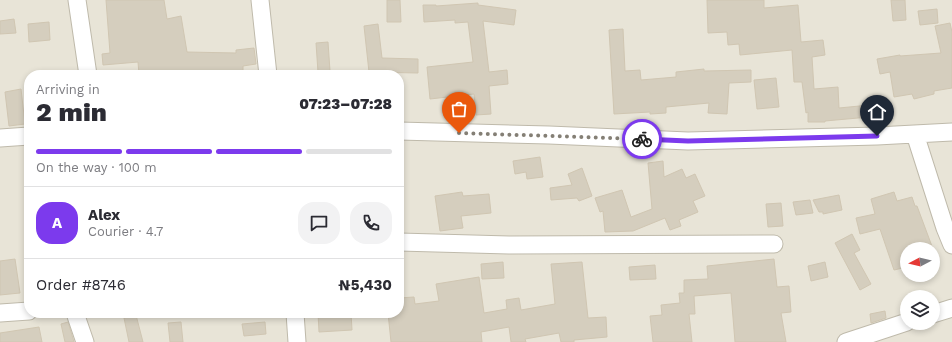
<!DOCTYPE html>
<meta charset="utf-8">
<style>
body{margin:0;font-family:"Work Sans",sans-serif;background:#f2f2f3;color:#2b2b33;height:100vh;display:flex;flex-direction:column;font-size:15px;white-space:nowrap}
*{box-sizing:border-box;margin:0}
p{font-size:13px;color:#7c7c81}
.icon{flex:none;width:22px;height:22px;fill:none;stroke:currentColor;stroke-width:2;stroke-linecap:round;stroke-linejoin:round}
.map{position:relative;flex:1;overflow:hidden}
.side{position:absolute;left:24px;top:70px;width:380px;height:248px;display:flex;flex-direction:column;background:#fff;border-radius:16px;box-shadow:0 2px 6px #0003}
.side>*{flex:none}
.needle{width:26px;rotate:263deg}
.fabs{position:absolute;left:900px;top:242px;display:grid;gap:8px}
.fabs a{display:grid;place-items:center;width:40px;height:40px;border-radius:50%;background:#fff;box-shadow:0 2px 6px #0003;font-size:20px}
.pin{position:absolute;display:grid;place-items:center;width:34px;height:34px;color:#fff;margin:-41px -17px;border-radius:50% 50% 50% 0;rotate:-45deg;box-shadow:0 0 4px #0007}
.pin .icon{rotate:45deg}
.courier{position:absolute;display:grid;place-items:center;width:40px;height:40px;margin:-20px;border:3px solid #7c3aed;border-radius:50%;background:#fff;color:#222;box-shadow:0 1px 5px #0007}
.overview em{font-style:normal;font-weight:800}
.overview div{display:flex;flex-direction:column-reverse}
.overview{display:flex;align-items:center;justify-content:space-between;height:68px;padding:0 12px}
h1{font-size:26px;font-weight:800;line-height:30px}
.bar{display:grid;grid-template-columns:repeat(4,1fr);gap:6px 4px;align-content:center;height:48px;padding:0 12px}
.bar i{height:5px;border-radius:3px;background:#e1e1e2}
.bar .current{background:#7c3aed}
.bar p{grid-column:span 4}
.line{display:flex;align-items:center;gap:10px;padding:0 12px;border-top:1px solid #e1e1e2}
.line div{flex:1}
.round{display:grid;place-items:center;flex:none;width:42px;height:42px;border-radius:16px;background:#f2f2f3}
.map>svg:first-child{display:block}
</style>
<div class="map">
<svg width="952" height="342" viewBox="0 0 952 342">
<rect width="100%" height="100%" fill="#f4f1e9"/>
<path fill="#e8e4d7" fill-rule="evenodd" d="M0,0H952V342H0ZM29,75H399V313H29ZM907,249H933V275H907ZM907,297H933V323H907Z"/>
<path fill="#d5cebe" stroke="#d0c6b2" d="M106,0H164L167,19L181,16L187,52L236,53V50L254,48L256,64L243,66V75H162L161,72L139,74L138,62L103,65L102,54L110,53Z
M387,0H400L401,22H387Z
M707,0H764V8L798,5L801,42L823,40L825,55L812,57L814,89L838,87L839,108L890,103L891,115L825,121V122H808V112L806,113L802,82H794L792,50L740,55L739,44L728,45L727,32L708,33Z
M891,0H905L906,20L893,21Z
M478,3V5L516,10L514,25L483,21L489,72L507,70L508,84L489,86L491,114L476,115L474,94L430,99L427,67L473,62L468,22L455,23V20L424,22L423,5H436V6Z
M937,9L938,23L920,25L918,11Z
M14,19L16,33L0,34V21Z
M49,22L50,40L29,42L28,24Z
M950,23L952,32V88L934,91V94L914,99L912,94L894,97L890,72L880,74L877,59L900,55V56L941,53L935,26Z
M378,24L382,58L418,59V73L369,72L364,26Z
M623,29L625,71L640,70L641,80L676,77V72L704,69V71L751,70V82L729,83L727,114L708,113L709,103L666,107V113L650,114V112L614,114L609,30Z
M328,42L330,71L318,72L316,43Z
M776,78L779,107L757,109L754,80Z
M21,89L25,124L9,126L5,92Z
M540,157L543,177L527,179L526,172L515,174L513,161Z
M663,161L664,177L682,169L686,178L695,174L705,196L693,201L698,212L679,220L681,226L670,230L665,218L633,231L605,232L603,211L600,212L595,198L622,190L631,217L652,209L648,163Z
M582,168L592,196L579,201L577,198L551,200L550,188L572,185L568,174Z
M462,192L463,196L489,194L491,213L461,216L463,228L440,231L435,196Z
M894,192L897,201L912,197L915,206H917L933,249H907V267L894,270L880,229L860,234L856,218L875,214L871,199Z
M839,195L842,210L823,214V212H819L813,200Z
M810,200L813,213L796,215L793,202Z
M781,203L783,226L768,227L766,204Z
M852,234L860,250L854,253L871,284L860,290L835,243Z
M15,259L20,293L0,295V261Z
M774,259L777,287L789,286L791,312L781,313L786,342H735L731,293L694,296L695,314H689L692,342H653L650,316L662,315L661,305L680,303L679,293H684V280L708,279L707,266Z
M503,262L504,278L482,279L481,264Z
M582,262L588,318L606,317L607,337L574,340V342H561L559,333L525,339L526,342H511L509,327L481,332L482,342H391L388,313H399V298L414,297L415,304L439,301L436,284L479,277L484,313L507,309L506,300L519,298L521,310L555,304L551,264Z
M825,262L828,277L811,281L808,266Z
M655,265L656,279L630,280L629,267Z
M885,311L886,318L871,323L870,314Z
M318,313H351L352,330L319,332Z
M136,315L143,342H129L124,318Z
M68,322L74,342H65L61,324Z
M181,322L183,342H170L168,323Z
M265,322L266,334L244,336L242,324Z
M39,327L42,342H0V333Z"/>
<g fill="none" stroke-linecap="round" stroke-linejoin="round">
<defs>
<path id="minor" d="M77,0L88,75
M260,0L268,75
M399,131L549,135L688,141L877,136L952,132
M915,134L945,228L952,245
M0,138L29,136
M399,242L509,245L774,244
M0,313L29,311
M75,313L85,342
M295,313L297,342
M933,314L952,308
M846,342L907,322"/>
</defs>
<use href="#minor" stroke="#bfbaab" stroke-width="19"/>
<use href="#minor" stroke="#fff" stroke-width="17"/>
</g>
<g fill="none" stroke-linecap="round" stroke-linejoin="round">
<path stroke="#847f75" stroke-width="4" stroke-dasharray="0 7.2" d="M459,133L642,139"/>
<path stroke="#7c3aed" stroke-width="5" d="M642,139L688,141L877,136"/>
</g>
</svg>
<div class="fabs">
<a><svg class="needle" viewBox="-14 -14 28 28"><path d="M0-13l5 13h-10z" fill="#e53935"/><path d="M0 13l5-13h-10z" fill="#7c7c81"/></svg></a>
<a><svg class="icon" aria-label="layers" viewBox="0 0 24 24"><path d="M12 4l9 5-9 5-9-5zM3 14l9 5 9-5"/></svg></a>
</div>
<div class="pin" style="left:459px;top:133px;background:#ea580c"><svg class="icon" aria-label="bag" viewBox="0 0 24 24"><path d="M5 8h14l-1 12H6zM9 8a3 3 0 0 1 6 0"/></svg></div>
<div class="pin" style="left:877px;top:136px;background:#1f2937"><svg class="icon" aria-label="home" viewBox="0 0 24 24"><path d="M3 11l9-7 9 7M6 9v11h12V9"/></svg></div>
<div class="courier" style="left:642px;top:139px"><svg class="icon" aria-label="bike" viewBox="0 0 24 24"><circle cx="6" cy="16" r="4"/><circle cx="18" cy="16" r="4"/><path d="M6 16l4-8h5l3 8M10 8l3 8H6M13 5h3"/></svg></div>
<section class="side">
<div class="overview"><div><h1>2 min</h1><p>Arriving in</p></div><em>07:23–07:28</em></div>
<div class="bar"><i class="current"></i><i class="current"></i><i class="current"></i><i></i><p>On the way · 100 m</p></div>
<div class="line" style="height:72px"><b class="round" style="background:#7c3aed;color:#fff">A</b><div><b>Alex</b><p>Courier · 4.7</p></div><a class="round"><svg class="icon" aria-label="chat" viewBox="0 0 24 24"><path d="M4 5h16v11H9l-5 4z"/></svg></a><a class="round"><svg class="icon" aria-label="phone" viewBox="0 0 24 24"><path d="M5 4h4l2 5-3 2q2 4 5 5l2-3 5 2v4C11 20 4 13 5 4z"/></svg></a></div>
<div class="line" style="height:52px"><div>Order #8746</div><b>₦5,430</b></div>
</section>
</div>
